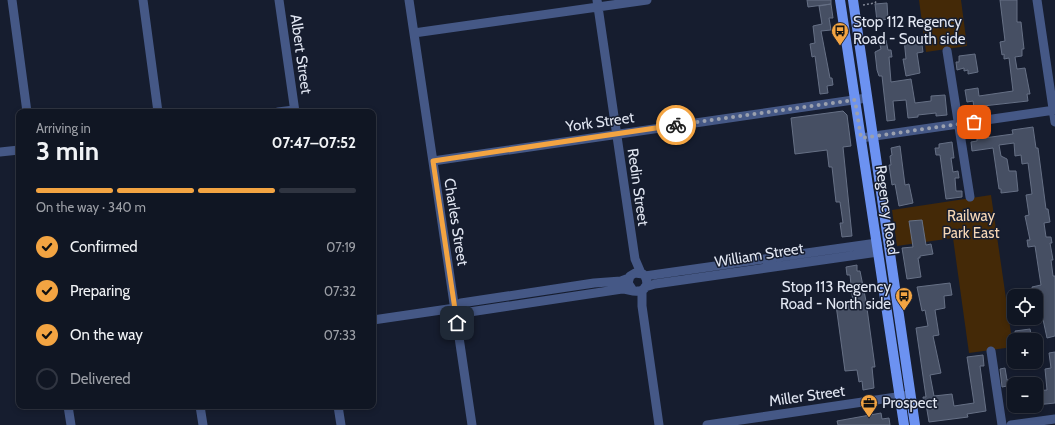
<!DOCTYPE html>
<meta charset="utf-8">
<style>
body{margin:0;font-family:Cabin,sans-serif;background:#191f2b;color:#f1f3f6;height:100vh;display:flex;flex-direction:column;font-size:15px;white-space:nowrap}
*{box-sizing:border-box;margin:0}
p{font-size:13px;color:#9c9fa6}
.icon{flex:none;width:22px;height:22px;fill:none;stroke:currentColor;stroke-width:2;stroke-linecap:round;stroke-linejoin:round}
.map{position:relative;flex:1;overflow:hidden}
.drawer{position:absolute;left:16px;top:109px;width:360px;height:300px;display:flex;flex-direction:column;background:#101623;border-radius:8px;box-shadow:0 2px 6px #0003,0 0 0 1px #303541}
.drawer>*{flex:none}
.fabs{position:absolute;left:1007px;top:289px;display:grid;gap:8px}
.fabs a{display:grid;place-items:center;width:36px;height:36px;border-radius:8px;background:#101623;box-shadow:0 2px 6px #0003,0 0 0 1px #303541;font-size:20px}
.pin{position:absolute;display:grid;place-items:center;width:34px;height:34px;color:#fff;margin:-17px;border-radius:8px;box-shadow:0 2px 6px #0006}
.courier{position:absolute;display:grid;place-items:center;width:40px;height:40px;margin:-20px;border:3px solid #f3a442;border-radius:50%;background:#fff;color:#222;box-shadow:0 1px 5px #0007}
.summary em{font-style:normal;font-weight:800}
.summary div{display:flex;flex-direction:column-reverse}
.summary{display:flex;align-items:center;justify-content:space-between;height:68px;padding:0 20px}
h1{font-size:26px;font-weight:800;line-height:30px}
.bar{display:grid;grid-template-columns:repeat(4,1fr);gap:6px 4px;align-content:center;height:48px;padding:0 20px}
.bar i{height:5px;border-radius:3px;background:#303541}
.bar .current{background:#f3a442}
.bar p{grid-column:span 4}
ol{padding:0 20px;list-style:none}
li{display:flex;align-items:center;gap:12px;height:44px}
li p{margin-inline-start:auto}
li .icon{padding:4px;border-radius:50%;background:#f3a442;color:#111;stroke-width:4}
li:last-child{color:#9c9fa6}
li i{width:22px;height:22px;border:2px solid #303541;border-radius:50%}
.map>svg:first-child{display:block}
</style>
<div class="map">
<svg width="1055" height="425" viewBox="0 0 1055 425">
<rect width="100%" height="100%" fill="#161d2f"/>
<path fill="#442907" d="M919,0H961L967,46L926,52Z
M991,195L1013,347L969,353L953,238L897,246L892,210Z"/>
<path fill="#464f63" stroke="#667085" d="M807,0H831V4L808,7Z
M1000,0H1017V22H1021L1024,49H1022V56L1015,57L1017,69L1025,68L1030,94H1027L1028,101L974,107L973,101L967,102L965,90L978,88L979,96L1013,91L1009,58L1004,59V54L1002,55L1000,42L1005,41Z
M887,3L888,19L877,21L875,4Z
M831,4L833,18H829L831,30L821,31L830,78H832L833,85L827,86L828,93L820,94L815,56L812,57L810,44L815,43L813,26L822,24L819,6Z
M921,37L923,52L917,53L920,73L906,76L903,59H906L904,39Z
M886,40L888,50H891L892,57H889L891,82L911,79L915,103L931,101V96L945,95L947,115L936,116V113L918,115V117L908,118L906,100L893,101L895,120L887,121L882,76H879L877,70L875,52L881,49L879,41Z
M975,54L978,72L968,74V70L964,71V68L957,70L956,62H959V56Z
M843,111L847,115L851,146L843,147L852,236L842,237L840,223H843L840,202H836L832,167H829L827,150L795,154L791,118Z
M1033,127L1036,148H1038L1046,209H1048L1050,222L1044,223L1046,237H1051L1052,243H1050L1053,260H1051L1053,276H1055V336L1047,338L1039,301L1036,302V296H1033L1032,287L1041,285L1035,246L1028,247L1027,240H1030L1025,216L1029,215L1026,195L1032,194L1028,163L1022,164L1021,155L1015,156L1014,143L999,145L1001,156L1007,159L1009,171H1016L1018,191L1001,193V189H999L993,148L972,151L971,142L977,141V139L1013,134L1012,130Z
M952,142L954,158H951L953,172L958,171L959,178H955L956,191H962V197L946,199L940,155H936L935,148H939V144Z
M900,146L905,185L909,184L913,203L899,206L895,184L892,185L889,165H891L890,156L892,155L891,148Z
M922,220L926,245L931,244L933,254L920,256V258H918L921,277L907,279L902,248L913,247L909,221Z
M857,265V271H860L866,301L875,367H872L874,388L863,390L862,381L859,382L857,370L845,371L836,305L853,303L850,275H847L846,267Z
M950,283L952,295L944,296L945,308L935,310L939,335L933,336L941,373L930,375L934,396L952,394L954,406L974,403L967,357L983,355L984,366H980L986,411L967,414L968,417L929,422L926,404H924L923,397H926L916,328L928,326L925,310L922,311L917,287Z
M1030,329L1032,340H1016L1015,331Z
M1055,352V403L1036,405V391L1047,390L1045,369L1051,368L1049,353Z
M1005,368L1007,380L1014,379V409H1010L1007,386L1002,387L1000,369Z
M881,413L882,419L889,418L890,425H838L837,421Z"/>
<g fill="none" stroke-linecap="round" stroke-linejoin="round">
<path stroke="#808695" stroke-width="1.5" stroke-dasharray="2 2" stroke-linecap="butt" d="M863,5L875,3L877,0"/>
<path stroke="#455886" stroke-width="9" d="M12,0L27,112
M143,0L158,112
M279,0L295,112
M409,0L472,425
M597,0L635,259L641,273
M1037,0L1055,122
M414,33L647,0
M947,51L970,197
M278,112L294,110
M861,138L1055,110
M0,152L19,150
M433,161L867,98
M645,276L877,243
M645,287L655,284L878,252
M642,290V306L659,425
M455,308L463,313L622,289C627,289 633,292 638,291C648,291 649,280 643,274L635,273L630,276L628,283L632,289
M373,320L455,308L461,303L594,283L621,281L629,278
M991,351L1002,425
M68,406L71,425
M200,406L203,425
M338,406L341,425
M707,425L910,395
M1011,425L1055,419"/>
<path stroke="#6c92f1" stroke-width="10" d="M840,0L904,425
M853,0L915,425"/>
</g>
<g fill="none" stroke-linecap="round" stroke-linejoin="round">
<path stroke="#9aa0ae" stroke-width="4" stroke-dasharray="0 7.2" d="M676,125L855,100L861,138L974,122"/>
<path stroke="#f3a442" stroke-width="5" d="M457,323L433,161L676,125"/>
</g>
<defs>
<symbol id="bus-pin" viewBox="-11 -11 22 30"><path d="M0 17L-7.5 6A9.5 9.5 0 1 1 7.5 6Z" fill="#f3a442" stroke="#161d2f"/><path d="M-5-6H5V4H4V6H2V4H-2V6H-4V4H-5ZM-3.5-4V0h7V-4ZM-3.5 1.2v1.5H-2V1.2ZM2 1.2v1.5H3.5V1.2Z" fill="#111"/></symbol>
<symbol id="office-pin" viewBox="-11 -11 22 30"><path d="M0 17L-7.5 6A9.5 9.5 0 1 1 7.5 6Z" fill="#f3a442" stroke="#161d2f"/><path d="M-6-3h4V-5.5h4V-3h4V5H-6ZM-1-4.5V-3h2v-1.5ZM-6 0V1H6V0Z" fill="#111"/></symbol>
</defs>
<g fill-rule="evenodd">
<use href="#bus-pin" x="830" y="21" width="20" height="27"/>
<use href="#bus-pin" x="894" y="286" width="20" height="27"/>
<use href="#office-pin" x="859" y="393" width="20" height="27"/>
</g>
<g text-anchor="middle" stroke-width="3" stroke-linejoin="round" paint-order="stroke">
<g font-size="15" fill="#e1e6f2" stroke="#161d2f" text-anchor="start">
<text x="853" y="27">Stop 112 Regency<tspan x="853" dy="17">Road - South side</tspan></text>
<text x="891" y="292" text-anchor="end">Stop 113 Regency<tspan x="891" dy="17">Road - North side</tspan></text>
<text x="882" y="408">Prospect</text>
</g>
<g font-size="15" fill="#e1e6f2" stroke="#161d2f">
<text transform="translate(301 54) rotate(82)" y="5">Albert Street</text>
<text transform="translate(600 122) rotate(-8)" y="5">York Street</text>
<text transform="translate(638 187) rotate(82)" y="5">Redin Street</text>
<text transform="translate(887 210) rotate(82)" y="5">Regency Road</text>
<text transform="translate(456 222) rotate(81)" y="5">Charles Street</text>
<text transform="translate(759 255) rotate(-9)" y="5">William Street</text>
<text transform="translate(807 396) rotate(-8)" y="5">Miller Street</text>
</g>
<g font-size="15" fill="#f6d6b4" stroke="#161d2f">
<text x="971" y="221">Railway<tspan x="971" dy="17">Park East</tspan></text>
</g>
</g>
</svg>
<div class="fabs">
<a><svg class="icon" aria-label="locate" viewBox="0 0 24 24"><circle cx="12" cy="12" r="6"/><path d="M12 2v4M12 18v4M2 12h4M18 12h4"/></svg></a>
<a>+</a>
<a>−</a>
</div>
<div class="pin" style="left:974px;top:122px;background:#ea580c"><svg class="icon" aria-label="bag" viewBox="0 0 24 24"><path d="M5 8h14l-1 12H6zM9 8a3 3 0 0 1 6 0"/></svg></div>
<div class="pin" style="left:457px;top:323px;background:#1f2937"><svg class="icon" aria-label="home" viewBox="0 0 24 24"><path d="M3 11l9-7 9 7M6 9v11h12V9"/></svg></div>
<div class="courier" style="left:676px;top:125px"><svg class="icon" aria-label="bike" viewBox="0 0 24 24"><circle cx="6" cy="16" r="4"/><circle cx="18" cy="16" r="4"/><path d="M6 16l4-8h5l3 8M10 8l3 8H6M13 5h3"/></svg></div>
<section class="drawer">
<div class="summary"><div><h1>3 min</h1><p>Arriving in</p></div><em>07:47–07:52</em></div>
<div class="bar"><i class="current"></i><i class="current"></i><i class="current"></i><i></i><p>On the way · 340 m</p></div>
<ol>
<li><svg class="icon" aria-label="check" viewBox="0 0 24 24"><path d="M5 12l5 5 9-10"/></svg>Confirmed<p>07:19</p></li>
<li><svg class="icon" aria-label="check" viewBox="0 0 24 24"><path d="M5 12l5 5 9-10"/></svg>Preparing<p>07:32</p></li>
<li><svg class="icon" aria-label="check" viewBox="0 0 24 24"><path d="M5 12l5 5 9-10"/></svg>On the way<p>07:33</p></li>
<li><i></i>Delivered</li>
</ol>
</section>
</div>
